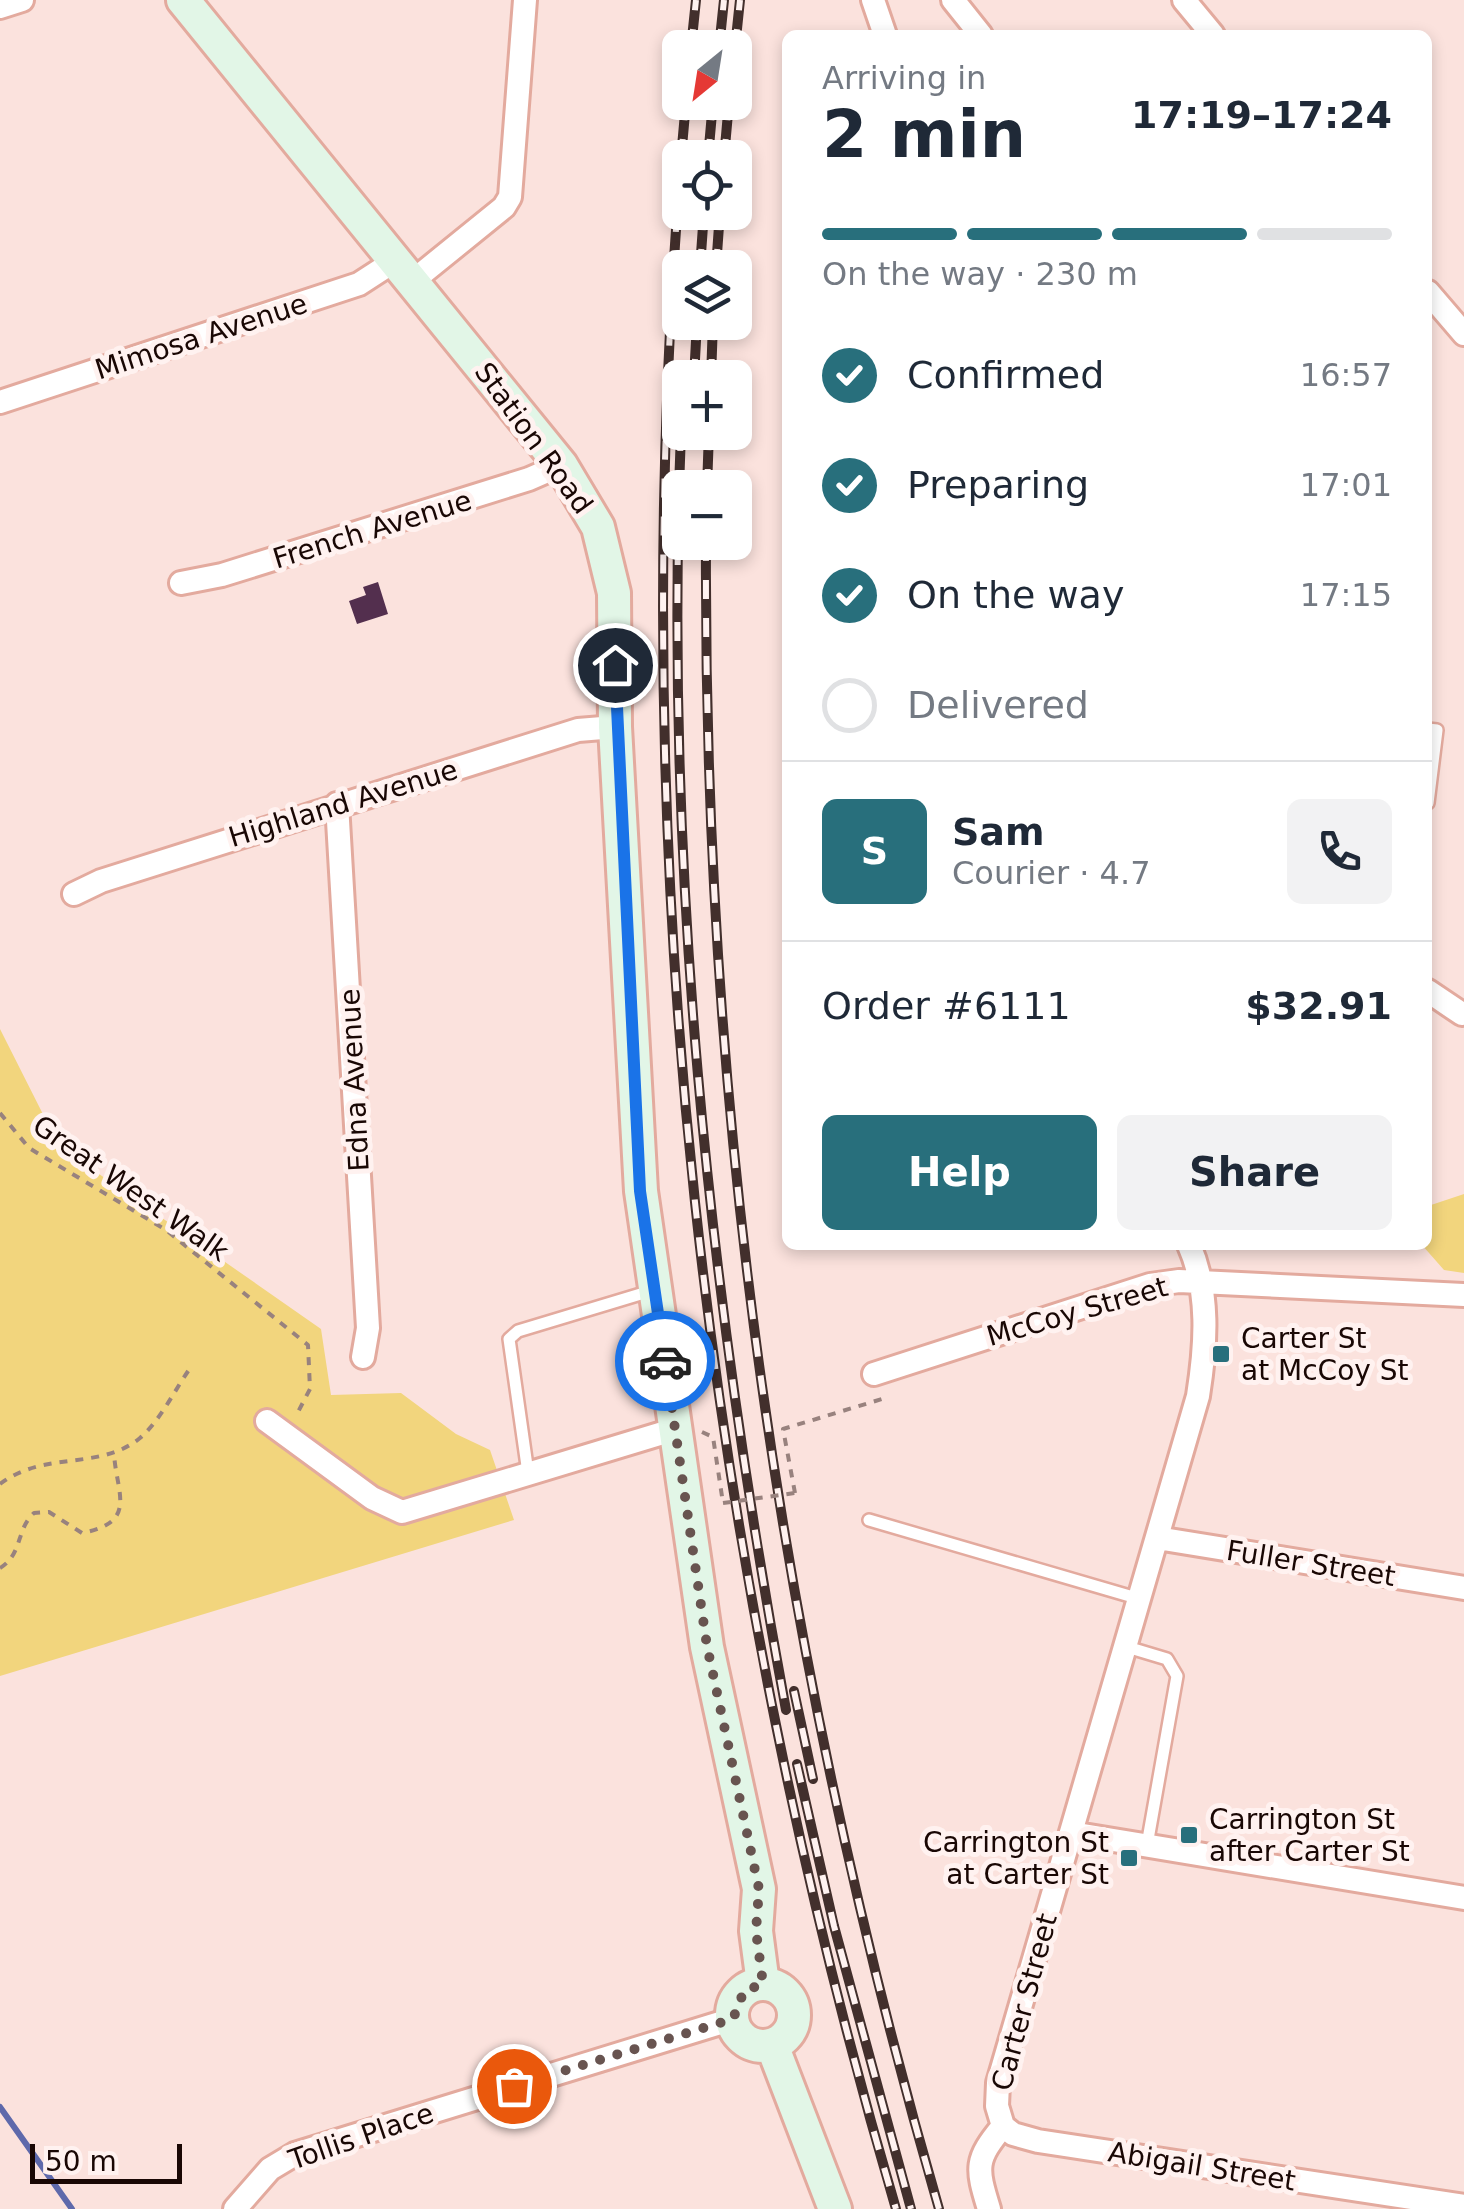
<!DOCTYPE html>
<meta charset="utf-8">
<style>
body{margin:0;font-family:"DejaVu Sans",sans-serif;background:#f2f2f3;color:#1f2937;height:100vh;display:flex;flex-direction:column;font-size:38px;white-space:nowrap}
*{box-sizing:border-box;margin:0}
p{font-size:32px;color:#747a83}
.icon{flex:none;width:55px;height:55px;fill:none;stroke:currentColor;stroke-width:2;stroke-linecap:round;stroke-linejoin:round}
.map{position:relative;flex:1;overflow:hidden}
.details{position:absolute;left:782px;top:30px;width:650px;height:1220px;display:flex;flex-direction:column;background:#fff;border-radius:15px;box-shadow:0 5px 15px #0003}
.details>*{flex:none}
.needle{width:65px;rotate:210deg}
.tools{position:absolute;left:662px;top:30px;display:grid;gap:20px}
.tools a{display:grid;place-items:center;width:90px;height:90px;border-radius:15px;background:#fff;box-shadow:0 5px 15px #0003;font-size:50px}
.scale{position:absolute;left:30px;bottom:25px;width:152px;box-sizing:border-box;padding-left:10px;border:5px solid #190704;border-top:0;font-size:28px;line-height:35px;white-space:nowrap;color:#190704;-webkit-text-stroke:8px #fff2f0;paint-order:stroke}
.pin{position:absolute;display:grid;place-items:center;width:85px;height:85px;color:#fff;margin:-42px;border:5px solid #fff;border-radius:50%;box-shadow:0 2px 10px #0007}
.courier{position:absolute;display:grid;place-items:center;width:100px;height:100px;margin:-50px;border:8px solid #1a73e8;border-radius:50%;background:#fff;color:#222;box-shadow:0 2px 12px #0007}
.headline em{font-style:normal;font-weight:800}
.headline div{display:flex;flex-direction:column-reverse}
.headline{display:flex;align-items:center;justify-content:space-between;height:170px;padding:0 40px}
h1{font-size:65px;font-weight:800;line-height:75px}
.bar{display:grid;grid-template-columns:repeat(4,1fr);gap:15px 10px;align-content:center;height:120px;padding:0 40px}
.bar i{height:12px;border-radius:8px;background:#e0e1e3}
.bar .selected{background:#286f7c}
.bar p{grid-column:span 4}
.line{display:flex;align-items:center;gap:25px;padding:0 40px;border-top:2px solid #e0e1e3}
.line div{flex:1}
.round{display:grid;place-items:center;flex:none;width:105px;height:105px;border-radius:15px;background:#f2f2f3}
ol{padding:0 40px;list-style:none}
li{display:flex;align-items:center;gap:30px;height:110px}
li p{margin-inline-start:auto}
li .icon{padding:10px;border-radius:50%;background:#286f7c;color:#fff;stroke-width:4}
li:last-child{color:#747a83}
li i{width:55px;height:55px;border:5px solid #e0e1e3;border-radius:50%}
.primary-button{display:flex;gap:20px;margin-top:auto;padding:20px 40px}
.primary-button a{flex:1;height:115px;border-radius:15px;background:#286f7c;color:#fff;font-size:40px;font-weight:800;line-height:115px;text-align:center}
.primary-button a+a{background:#f2f2f3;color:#1f2937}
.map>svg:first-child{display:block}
</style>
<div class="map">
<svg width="1464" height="2209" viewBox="0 0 1464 2209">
<rect width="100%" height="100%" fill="#fbe2dd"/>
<path fill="#f2d57d" d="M0,1029L59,1146L321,1329L331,1395L401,1393L456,1434L490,1450L514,1520L0,1676Z
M1464,1194V1273L1444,1270L1422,1245H1428V1206Z"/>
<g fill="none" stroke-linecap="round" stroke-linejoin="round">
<path stroke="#5e69ab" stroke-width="6" d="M0,2107L72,2209"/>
</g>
<path fill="#532f4e" d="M378,582L388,614L357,624L349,601L366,595L363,587Z"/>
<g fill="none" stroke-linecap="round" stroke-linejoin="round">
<defs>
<path id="service" d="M1428,729L1437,730L1428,803
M528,1473L509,1339L518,1331L654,1290
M869,1520L1140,1599
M1127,1647L1167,1659L1177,1676L1147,1845"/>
<path id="minor" d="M873,0L885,35
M953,0L981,35
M1184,0L1213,35
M0,7L22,0
M414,280L504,207L510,197L525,0
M1428,292L1464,334
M0,402L359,284L396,260
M181,583L222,575L529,479L561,465
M337,804L368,1328L363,1357
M74,894L101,881L578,730L615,727
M1428,991L1462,1014
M874,1374L1150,1285L1179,1281L1464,1295
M267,1421L372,1498L402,1512L676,1429
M1157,1538L1464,1588
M1071,1833L1464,1898
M1003,2126L997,2106L998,2083L1198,1396C1206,1345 1210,1293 1189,1245
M1003,2126L1013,2134L1038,2141L1464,2206
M235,2209L270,2169L295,2154L733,2019
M989,2209C976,2167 975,2160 1003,2126"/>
<path id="secondary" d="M183,0L561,465L598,527L614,593L615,727L641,1191L707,1647L759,1889L756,1931L763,1984
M732 2015a31 31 0 1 1 62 0a31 31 0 1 1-62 0Z
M772,2045L835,2209"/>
</defs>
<use href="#service" stroke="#e3aa9e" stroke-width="16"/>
<use href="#minor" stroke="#e3aa9e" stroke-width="28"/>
<use href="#secondary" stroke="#e3aa9e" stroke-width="38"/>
<path stroke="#98827e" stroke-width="4" stroke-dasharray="8 8" stroke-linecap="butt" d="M0,1113L29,1148L166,1230L308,1345L310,1389L297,1414
M702,1432L713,1437L723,1503
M0,1484C45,1450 100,1471 140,1438C161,1420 175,1389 191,1367
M795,1493L783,1429L882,1399L881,1393
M0,1568C23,1554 16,1529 34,1513L49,1512L82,1533C139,1522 116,1493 114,1453"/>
<use href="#service" stroke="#fff" stroke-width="11"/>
<use href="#minor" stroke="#fff" stroke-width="22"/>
<use href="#secondary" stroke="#e2f6e7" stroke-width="32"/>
<defs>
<path id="rail" d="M691,48L696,0
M719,48L724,0
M735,48L740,0
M681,158L686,102
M708,158L713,102
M724,158L729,102
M680,175C626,862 702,1549 896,2209
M700,268L704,212
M716,268L720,212
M694,378L697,322
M711,378L713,322
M681,432C664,861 708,1289 786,1710
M707,488L709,432
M706,542C703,1115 780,1659 939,2209
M794,1691L813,1779
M797,1764L834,1926L911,2209"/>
</defs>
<use href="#rail" stroke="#422f2c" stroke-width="10"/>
<use href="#rail" stroke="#fff2f0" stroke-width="6" stroke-dasharray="19" stroke-linecap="butt"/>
<path stroke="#98827e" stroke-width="4" stroke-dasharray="8 8" stroke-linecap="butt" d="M723,1503L795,1493"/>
</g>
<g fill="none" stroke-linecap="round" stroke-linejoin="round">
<path stroke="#685450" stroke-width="10" stroke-dasharray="0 18" d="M514,2086L733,2019L744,1991L763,1984L756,1931L759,1889L707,1646L665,1361"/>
<path stroke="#1a73e8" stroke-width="12" d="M615,665L640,1191L665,1361"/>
</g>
<g fill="#286f7c" stroke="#fff2f0" stroke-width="4">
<rect x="1211" y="1344" width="20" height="20" rx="5"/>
<rect x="1179" y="1825" width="20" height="20" rx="5"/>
<rect x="1119" y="1848" width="20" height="20" rx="5"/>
</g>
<g text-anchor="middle" stroke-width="10" stroke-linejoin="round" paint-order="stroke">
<g font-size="28" fill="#190704" stroke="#fff2f0">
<text transform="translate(201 336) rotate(-18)" y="10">Mimosa Avenue</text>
<text transform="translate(534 438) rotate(54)" y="10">Station Road</text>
<text transform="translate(372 529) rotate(-17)" y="10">French Avenue</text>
<text transform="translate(343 803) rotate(-17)" y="10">Highland Avenue</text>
<text transform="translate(354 1080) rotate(-93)" y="10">Edna Avenue</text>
<text transform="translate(131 1188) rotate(35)" y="10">Great West Walk</text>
<text transform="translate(1077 1311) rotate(-16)" y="10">McCoy Street</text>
<text transform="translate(1311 1563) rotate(9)" y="10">Fuller Street</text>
<text transform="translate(1024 2002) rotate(-75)" y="10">Carter Street</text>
<text transform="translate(361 2136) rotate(-19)" y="10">Tollis Place</text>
<text transform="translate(1202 2166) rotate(9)" y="10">Abigail Street</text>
</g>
<g font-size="28" fill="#190704" stroke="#fff2f0" text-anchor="start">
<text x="1241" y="1348">Carter St<tspan x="1241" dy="32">at McCoy St</tspan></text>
<text x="1209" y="1829">Carrington St<tspan x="1209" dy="32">after Carter St</tspan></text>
<text x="1109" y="1852" text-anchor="end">Carrington St<tspan x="1109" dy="32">at Carter St</tspan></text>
</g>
</g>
</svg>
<div class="tools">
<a><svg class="needle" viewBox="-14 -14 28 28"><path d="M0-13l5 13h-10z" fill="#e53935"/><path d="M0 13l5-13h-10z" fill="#747a83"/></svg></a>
<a><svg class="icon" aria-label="locate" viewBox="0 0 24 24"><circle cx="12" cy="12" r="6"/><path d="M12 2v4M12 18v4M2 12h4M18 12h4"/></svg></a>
<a><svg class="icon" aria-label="layers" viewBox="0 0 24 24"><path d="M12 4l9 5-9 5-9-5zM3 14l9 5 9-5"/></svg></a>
<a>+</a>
<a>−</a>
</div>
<div class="scale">50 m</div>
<div class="pin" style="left:514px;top:2086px;background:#ea580c"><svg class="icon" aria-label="bag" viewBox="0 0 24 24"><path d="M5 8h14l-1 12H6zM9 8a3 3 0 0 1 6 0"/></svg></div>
<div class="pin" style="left:615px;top:665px;background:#1f2937"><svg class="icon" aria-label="home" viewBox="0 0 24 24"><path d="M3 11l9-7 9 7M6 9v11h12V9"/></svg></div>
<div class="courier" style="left:665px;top:1361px"><svg class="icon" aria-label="car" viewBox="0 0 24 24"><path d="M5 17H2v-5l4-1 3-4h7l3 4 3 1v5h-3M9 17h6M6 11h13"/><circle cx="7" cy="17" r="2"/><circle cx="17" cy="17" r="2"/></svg></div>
<section class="details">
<div class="headline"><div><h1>2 min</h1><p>Arriving in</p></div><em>17:19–17:24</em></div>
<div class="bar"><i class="selected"></i><i class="selected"></i><i class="selected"></i><i></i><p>On the way · 230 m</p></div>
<ol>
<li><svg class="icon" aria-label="check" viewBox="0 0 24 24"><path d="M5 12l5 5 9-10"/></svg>Confirmed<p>16:57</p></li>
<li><svg class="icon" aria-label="check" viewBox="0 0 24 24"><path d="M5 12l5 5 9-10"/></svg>Preparing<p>17:01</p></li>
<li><svg class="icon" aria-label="check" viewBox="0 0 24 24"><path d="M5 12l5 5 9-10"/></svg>On the way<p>17:15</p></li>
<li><i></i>Delivered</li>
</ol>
<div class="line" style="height:180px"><b class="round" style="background:#286f7c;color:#fff">S</b><div><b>Sam</b><p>Courier · 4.7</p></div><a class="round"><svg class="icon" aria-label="phone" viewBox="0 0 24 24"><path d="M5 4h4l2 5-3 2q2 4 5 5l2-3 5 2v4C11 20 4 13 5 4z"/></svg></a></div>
<div class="line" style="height:130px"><div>Order #6111</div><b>$32.91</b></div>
<div class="primary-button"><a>Help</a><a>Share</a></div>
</section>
</div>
